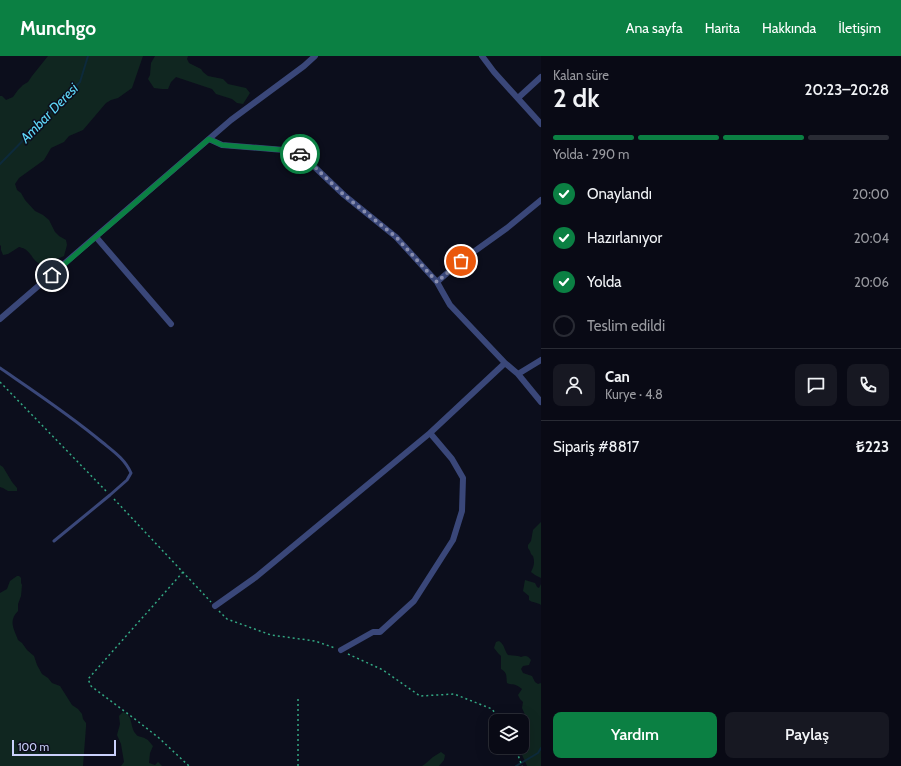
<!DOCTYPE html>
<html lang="tr">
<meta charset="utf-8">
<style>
body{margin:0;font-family:Cabin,sans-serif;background:#171822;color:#f1f3f6;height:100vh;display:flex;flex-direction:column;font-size:15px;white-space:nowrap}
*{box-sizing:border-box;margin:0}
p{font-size:13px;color:#999aa0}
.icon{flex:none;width:22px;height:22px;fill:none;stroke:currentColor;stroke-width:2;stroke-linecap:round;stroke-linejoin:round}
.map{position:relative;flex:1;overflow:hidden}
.details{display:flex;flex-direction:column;background:#090a15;width:360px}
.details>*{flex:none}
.tools{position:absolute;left:489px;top:658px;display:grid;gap:8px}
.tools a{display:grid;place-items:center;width:40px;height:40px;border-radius:8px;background:#090a15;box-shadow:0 4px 16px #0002,0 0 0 1px #292b34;font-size:20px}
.scale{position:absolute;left:12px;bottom:10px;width:104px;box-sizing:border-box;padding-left:4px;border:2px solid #cad1fc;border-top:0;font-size:11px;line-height:14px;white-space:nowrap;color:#cad1fc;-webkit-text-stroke:3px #0c0e1c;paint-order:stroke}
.pin{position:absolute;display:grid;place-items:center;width:34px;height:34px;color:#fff;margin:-17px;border:2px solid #fff;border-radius:50%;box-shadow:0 1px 4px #0007}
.courier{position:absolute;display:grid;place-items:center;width:40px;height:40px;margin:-20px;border:3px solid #0b8043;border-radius:50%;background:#fff;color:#222;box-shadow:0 1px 5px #0007}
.overview em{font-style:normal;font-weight:600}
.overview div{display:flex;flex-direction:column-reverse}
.overview{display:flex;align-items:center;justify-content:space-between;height:68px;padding:0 12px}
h1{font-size:26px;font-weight:600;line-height:30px}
.bar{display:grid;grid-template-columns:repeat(4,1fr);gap:6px 4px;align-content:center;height:48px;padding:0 12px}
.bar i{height:5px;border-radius:3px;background:#292b34}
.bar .on{background:#0b8043}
.bar p{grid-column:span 4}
.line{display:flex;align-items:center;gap:10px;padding:0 12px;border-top:1px solid #292b34}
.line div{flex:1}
.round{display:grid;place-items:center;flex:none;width:42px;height:42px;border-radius:8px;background:#171822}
ol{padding:0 12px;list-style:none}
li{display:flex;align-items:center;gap:12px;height:44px}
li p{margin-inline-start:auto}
li .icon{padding:4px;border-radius:50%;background:#0b8043;color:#fff;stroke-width:4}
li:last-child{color:#999aa0}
li i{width:22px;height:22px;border:2px solid #292b34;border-radius:50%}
.primary-button{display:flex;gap:8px;margin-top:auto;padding:8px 12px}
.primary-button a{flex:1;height:46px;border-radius:8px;background:#0b8043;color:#fff;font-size:16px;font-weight:600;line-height:46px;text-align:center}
.primary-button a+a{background:#171822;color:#f1f3f6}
header{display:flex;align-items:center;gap:24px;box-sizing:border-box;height:56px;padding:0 20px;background:#0b8043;color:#fff}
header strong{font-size:19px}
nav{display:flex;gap:22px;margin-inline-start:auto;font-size:14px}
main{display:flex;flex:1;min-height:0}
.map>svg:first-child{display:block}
</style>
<header>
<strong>Munchgo</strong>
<nav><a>Ana sayfa</a><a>Harita</a><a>Hakkında</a><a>İletişim</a></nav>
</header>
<main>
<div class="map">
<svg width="541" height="710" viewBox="0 0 541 710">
<rect width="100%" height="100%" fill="#0c0e1c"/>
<path fill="#102620" d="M48,0H143L132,32L118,42L111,44L106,47L83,74L69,80L64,86L51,92L44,104L19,122L15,128L17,134L21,137L25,144L35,155L43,159L49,164L55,176L59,180L66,184L67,189L64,200C58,202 54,205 49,207C33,211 35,200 25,193C25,193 20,191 19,191L8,198L3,199L1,194V190L0,189V40H2L6,44L13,41L18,34L23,29L28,26L32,20Z
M155,0H188L187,3L189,7L201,13L203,16L208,20L223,23L228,28L246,32L250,37L243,48L237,47L232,43L216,38L212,33L176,21L171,26L168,33H162L154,32L148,23L150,19L151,7Z
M0,409L3,411L12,426L17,432V435H8L3,432L0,431Z
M541,466V524V522L535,519L531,516C534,510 535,506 533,500L531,498L530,495L528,492V489L531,485L533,474Z
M17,520H19L21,522V527L22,529L21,540L18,548V555C8,565 14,573 18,584L22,587L27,594L34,600L37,609L42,618L48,622L52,627L60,630L72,649L78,653L82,658L83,663L86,667V671L83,710H0V537L7,533L10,525Z
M525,524L535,527L537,531L539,532L541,528V549C537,546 533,547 529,544V540L523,535Z
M499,585C505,589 504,594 508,599L518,600L521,601C526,599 528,600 531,604L529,609L523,610L521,613L523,617L532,620L535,626L538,628L541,627V710H527L519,692V691H522V669L525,664L526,661L522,652L523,646L520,643L518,639L522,633C514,626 513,630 507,627C506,621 508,617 501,613V600L498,597L494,592L496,586Z
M123,656C133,659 130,670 135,677C138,682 142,680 146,683C149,684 151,688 153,690L150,697L149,707L155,709L158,706L162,710H121L124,706L121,688L117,679L120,668L119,660Z
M441,696L445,699L444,704L439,710H422L425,708L433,701Z"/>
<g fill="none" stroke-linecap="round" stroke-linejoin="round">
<path stroke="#0d2a3b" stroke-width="2" d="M0,108L80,26L88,0
M516,710L538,697L541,692"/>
<path stroke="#33a883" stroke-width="1.5" stroke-dasharray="2 3" stroke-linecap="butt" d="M0,326L107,436
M114,443L211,546
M183,516L88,623L91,630L140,667L159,682L189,710
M219,555L227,563L271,579L315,585L335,592
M348,598L383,614L420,640L454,638L492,653L501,665
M298,643V710
M515,691L522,710"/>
<path stroke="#3a4779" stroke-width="3" d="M0,312C35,336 70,359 102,386C113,395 125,403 131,417L127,424L110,439L54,485"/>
<path stroke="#3a4779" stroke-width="6" d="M482,0L494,16L541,68
M518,42L541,21
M209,83L222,89L284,94L302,99L344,139L396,181L437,226L442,235L450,249L505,307L518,318L541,346
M96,181L171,268
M437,226L461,205L507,172L541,144
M0,263L231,64L304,10L315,0
M518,318L541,304
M215,550L256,521L430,377L505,307
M341,594L373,576H380L414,545L453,484L462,455L463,422L452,403L430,377"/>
</g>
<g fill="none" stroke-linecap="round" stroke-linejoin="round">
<path stroke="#888dae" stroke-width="4" stroke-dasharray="0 7.2" d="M300,98L302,99L344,139L396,181L437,226L461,205"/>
<path stroke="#0b8043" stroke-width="5" d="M52,219L209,83L222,89L284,94L300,98"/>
</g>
<g text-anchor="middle" stroke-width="3" stroke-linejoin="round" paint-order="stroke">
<g font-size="14" font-style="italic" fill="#5ed7f7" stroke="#0c0e1c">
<text transform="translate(49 57) rotate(-46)" y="5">Ambar Deresi</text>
</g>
</g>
</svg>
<div class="tools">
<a><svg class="icon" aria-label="layers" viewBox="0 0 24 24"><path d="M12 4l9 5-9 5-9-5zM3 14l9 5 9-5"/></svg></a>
</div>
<div class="scale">100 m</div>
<div class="pin" style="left:461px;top:205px;background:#ea580c"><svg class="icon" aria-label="bag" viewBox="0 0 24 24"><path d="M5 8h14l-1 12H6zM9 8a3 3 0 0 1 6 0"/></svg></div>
<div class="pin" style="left:52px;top:219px;background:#1f2937"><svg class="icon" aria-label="home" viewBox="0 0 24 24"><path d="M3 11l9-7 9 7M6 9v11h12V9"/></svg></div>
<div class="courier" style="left:300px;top:98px"><svg class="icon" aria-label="car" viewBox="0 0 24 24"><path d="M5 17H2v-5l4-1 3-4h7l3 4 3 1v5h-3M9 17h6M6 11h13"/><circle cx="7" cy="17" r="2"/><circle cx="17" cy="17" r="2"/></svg></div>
</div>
<section class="details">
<div class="overview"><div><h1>2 dk</h1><p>Kalan süre</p></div><em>20:23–20:28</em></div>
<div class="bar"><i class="on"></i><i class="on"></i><i class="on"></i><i></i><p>Yolda · 290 m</p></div>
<ol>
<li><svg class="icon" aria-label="check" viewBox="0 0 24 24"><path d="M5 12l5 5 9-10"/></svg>Onaylandı<p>20:00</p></li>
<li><svg class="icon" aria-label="check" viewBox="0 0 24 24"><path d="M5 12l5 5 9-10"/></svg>Hazırlanıyor<p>20:04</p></li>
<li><svg class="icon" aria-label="check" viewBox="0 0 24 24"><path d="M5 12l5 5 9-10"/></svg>Yolda<p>20:06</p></li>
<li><i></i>Teslim edildi</li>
</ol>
<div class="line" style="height:72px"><a class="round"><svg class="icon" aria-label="person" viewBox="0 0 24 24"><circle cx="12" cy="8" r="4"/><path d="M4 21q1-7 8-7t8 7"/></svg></a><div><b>Can</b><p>Kurye · 4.8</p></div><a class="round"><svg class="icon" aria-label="chat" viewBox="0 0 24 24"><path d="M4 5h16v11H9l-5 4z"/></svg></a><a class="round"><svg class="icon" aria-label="phone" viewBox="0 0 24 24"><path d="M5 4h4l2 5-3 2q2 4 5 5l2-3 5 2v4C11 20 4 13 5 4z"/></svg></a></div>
<div class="line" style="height:52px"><div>Sipariş #8817</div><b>₺223</b></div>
<div class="primary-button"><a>Yardım</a><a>Paylaş</a></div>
</section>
</main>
